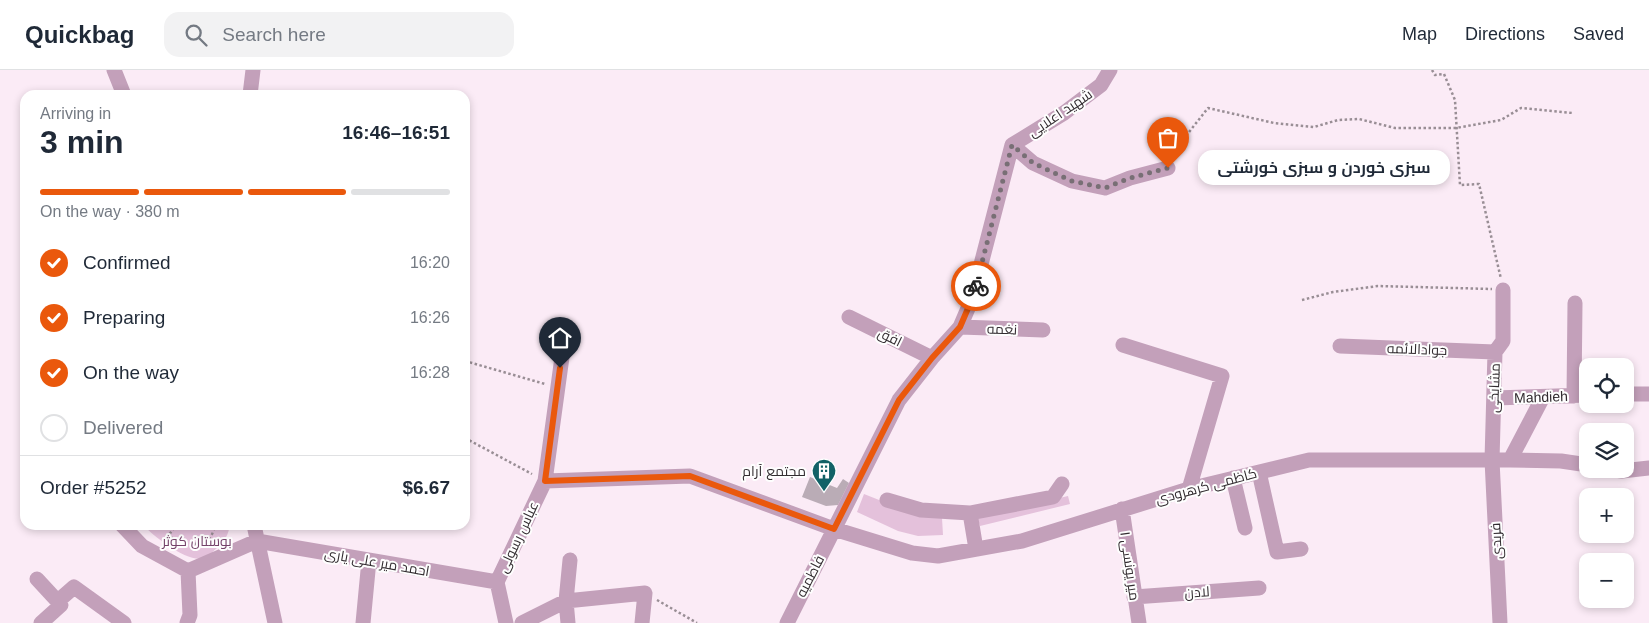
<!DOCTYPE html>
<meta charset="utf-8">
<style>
body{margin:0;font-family:Helvetica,Cairo,sans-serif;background:#f2f2f3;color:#1f2937;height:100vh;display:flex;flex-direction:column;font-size:19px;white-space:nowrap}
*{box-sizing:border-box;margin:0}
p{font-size:16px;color:#747a83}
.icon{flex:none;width:28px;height:28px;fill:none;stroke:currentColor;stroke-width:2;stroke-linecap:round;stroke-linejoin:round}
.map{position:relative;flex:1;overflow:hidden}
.side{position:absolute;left:20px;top:20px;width:450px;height:440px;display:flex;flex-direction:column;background:#fff;border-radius:15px;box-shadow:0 2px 8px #0003}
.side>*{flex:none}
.tools{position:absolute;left:1579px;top:288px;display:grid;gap:10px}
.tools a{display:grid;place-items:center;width:55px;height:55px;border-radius:10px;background:#fff;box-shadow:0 2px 8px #0003;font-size:25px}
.pin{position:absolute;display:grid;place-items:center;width:42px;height:42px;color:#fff;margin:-51px -21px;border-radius:50% 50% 50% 0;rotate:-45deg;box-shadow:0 0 5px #0007}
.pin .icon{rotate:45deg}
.courier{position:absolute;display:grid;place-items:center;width:50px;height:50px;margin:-25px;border:4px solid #ea580c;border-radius:50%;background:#fff;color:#222;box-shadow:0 1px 6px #0007}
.bubble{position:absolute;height:35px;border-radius:15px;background:#fff;box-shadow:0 2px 8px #0003;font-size:16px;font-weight:700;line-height:35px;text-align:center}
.headline em{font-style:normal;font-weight:700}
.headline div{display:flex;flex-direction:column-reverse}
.headline{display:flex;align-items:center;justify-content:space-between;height:85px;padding:0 20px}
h1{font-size:32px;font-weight:700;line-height:38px}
.bar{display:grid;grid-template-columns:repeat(4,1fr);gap:8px 5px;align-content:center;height:60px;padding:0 20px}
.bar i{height:6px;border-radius:4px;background:#e0e1e3}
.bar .on{background:#ea580c}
.bar p{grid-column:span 4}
.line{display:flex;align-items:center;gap:12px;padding:0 20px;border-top:1px solid #e0e1e3}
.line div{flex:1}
ol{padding:0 20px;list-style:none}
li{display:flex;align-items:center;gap:15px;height:55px}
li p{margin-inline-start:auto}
li .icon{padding:5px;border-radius:50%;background:#ea580c;color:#fff;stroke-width:4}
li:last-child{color:#747a83}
li i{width:28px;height:28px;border:2px solid #e0e1e3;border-radius:50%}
header{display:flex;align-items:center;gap:30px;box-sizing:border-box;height:70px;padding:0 25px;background:#fff;border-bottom:1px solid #e0e1e3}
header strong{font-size:24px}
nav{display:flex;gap:28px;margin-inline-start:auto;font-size:18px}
.search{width:350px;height:45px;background:#f2f2f3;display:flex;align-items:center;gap:12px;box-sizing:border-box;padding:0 18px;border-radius:15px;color:#747a83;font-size:19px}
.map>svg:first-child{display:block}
</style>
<header>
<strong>Quickbag</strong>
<div class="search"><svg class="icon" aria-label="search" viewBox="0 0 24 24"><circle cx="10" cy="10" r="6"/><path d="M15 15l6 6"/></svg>Search here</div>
<nav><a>Map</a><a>Directions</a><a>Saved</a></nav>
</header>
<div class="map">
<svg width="1649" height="553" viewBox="0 0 1649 553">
<rect width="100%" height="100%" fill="#fbebf6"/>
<path fill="#e4c1db" d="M864,424L917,445L942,448L943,465L918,466L898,461L857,442Z
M1068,426L1070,434L980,456L977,447Z
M143,455H230C228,466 225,470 217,478C213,481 209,487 204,488C189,494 153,466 143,455Z"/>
<path fill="#baacb6" d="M810,407L837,418L843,409L849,413L838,435L826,436L802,427Z"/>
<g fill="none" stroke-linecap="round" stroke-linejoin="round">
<path stroke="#998e95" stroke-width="2.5" stroke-dasharray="2.5 2.5" stroke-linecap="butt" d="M1432,0L1435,5L1444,4L1455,30L1460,115L1479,114L1501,209
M1173,87L1178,76L1208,38L1274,53L1314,57L1338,50L1359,49L1395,58H1456L1501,50L1521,38L1573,43
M1302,230L1333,222L1378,216L1492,219
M465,291L545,314
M465,368L532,404
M166,466C180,470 201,481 211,466C213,463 214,458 216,455
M164,472L176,455
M657,530L697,553"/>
<path stroke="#c3a0ba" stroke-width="15" d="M114,0L124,25
M250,25L253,0
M1012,75L1033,93L1072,111L1105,118L1130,108L1168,98
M849,247L932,288
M960,257L1043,260
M1123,275L1222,306L1189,419
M1340,276L1495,282
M1625,324H1649
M1574,326L1575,233
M1494,328L1588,325
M1510,390L1543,327
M1607,399L1622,401L1649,398
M1259,402L1277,482L1301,479
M1233,408L1245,458
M545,411L690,406L834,459L912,483L938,486L1022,471L1189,419L1309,390H1510L1561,391L1588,395
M887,430L921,440L970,443L1053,427L1062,414
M1122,439L1139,553
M970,443L976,479
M122,455L142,476L188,501
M254,455L275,553
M188,501L257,471L497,512
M37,509L61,535L41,553
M1134,527L1259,518
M58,531L74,517L124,553
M187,553L190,545L188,501
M363,553L369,490
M506,553L497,512L545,411L566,258
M522,553L566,531L645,523L642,553
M568,553L566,531L570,490
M787,553L899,330L932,288L960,257L972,229L1012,75L1064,43L1101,15L1110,0
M1500,553L1492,390L1495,282L1503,271V220"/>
</g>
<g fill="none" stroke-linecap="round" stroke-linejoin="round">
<path stroke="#786f75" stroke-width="5" stroke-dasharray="0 9" d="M976,216L1012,75L1033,93L1072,111L1105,118L1130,108L1168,98"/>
<path stroke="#ea580c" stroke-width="6" d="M560,298L545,411L690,406L834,459L899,330L932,288L960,257L972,229L976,216"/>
</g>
<defs>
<symbol id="building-pin" viewBox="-11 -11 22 30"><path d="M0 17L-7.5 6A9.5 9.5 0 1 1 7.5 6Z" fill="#126267" stroke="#fefefe"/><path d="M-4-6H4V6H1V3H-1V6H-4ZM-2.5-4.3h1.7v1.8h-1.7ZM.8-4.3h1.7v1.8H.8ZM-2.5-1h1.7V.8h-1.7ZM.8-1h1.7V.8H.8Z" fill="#fff"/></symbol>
</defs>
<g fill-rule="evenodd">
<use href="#building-pin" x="810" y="387" width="28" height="38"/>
</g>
<g text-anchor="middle" stroke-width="4" stroke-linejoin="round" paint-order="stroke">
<g font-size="14" fill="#322c30" stroke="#fefefe">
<text transform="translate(1060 43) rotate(-34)" y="5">شهید اعلایی</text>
<text transform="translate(1002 259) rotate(2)" y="5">نغمه</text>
<text transform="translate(890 267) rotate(26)" y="5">افق</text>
<text transform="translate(1417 279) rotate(2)" y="5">جوادالائمه</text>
<text transform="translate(1494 318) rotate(-88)" y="5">مشایخی</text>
<text transform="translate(1541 327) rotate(-2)" y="5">Mahdieh</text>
<text transform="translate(1206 416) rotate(-15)" y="5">کاظمی کرهرودی</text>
<text transform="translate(518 467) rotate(-65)" y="5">عباس رسولی</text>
<text transform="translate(1496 471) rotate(-93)" y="5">فریدی</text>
<text transform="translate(377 492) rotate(10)" y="5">احمد میر علی یاری</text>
<text transform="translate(1130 496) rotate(82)" y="5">میر یونسی ۱</text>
<text transform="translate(810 506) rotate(-63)" y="5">فاطمیه</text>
<text transform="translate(1197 522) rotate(-4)" y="5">لادن</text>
</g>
<g font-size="14" fill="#322c30" stroke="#fefefe" text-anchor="end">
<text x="806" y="406">مجتمع آرام</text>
</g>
<g font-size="14" fill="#75426a" stroke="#fefefe">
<text x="197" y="476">بوستان کوثر</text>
</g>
</g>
</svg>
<div class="tools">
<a><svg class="icon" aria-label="locate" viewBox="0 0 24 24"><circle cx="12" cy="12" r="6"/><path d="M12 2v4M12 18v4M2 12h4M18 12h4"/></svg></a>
<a><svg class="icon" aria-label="layers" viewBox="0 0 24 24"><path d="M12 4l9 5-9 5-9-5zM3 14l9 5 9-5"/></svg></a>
<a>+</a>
<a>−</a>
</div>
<div class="pin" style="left:1168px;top:98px;background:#ea580c"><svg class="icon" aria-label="bag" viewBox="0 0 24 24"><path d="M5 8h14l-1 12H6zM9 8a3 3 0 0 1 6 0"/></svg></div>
<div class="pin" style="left:560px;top:298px;background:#1f2937"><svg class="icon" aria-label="home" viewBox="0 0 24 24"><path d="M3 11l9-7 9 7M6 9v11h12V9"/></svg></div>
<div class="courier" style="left:976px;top:216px"><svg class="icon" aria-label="bike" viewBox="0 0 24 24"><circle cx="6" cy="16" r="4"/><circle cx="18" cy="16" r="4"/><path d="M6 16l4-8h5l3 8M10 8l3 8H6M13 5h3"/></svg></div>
<div class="bubble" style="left:1198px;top:80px;width:252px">سبزی خوردن و سبزی خورشتی</div>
<section class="side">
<div class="headline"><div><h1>3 min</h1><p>Arriving in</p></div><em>16:46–16:51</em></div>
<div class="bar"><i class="on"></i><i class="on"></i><i class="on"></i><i></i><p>On the way · 380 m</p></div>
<ol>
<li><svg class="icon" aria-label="check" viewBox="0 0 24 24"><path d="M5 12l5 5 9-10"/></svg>Confirmed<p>16:20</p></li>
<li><svg class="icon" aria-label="check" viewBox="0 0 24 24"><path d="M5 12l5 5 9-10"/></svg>Preparing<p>16:26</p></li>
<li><svg class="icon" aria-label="check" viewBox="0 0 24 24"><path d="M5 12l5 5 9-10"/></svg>On the way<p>16:28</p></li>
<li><i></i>Delivered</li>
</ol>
<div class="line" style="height:65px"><div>Order #5252</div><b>$6.67</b></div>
</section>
</div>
